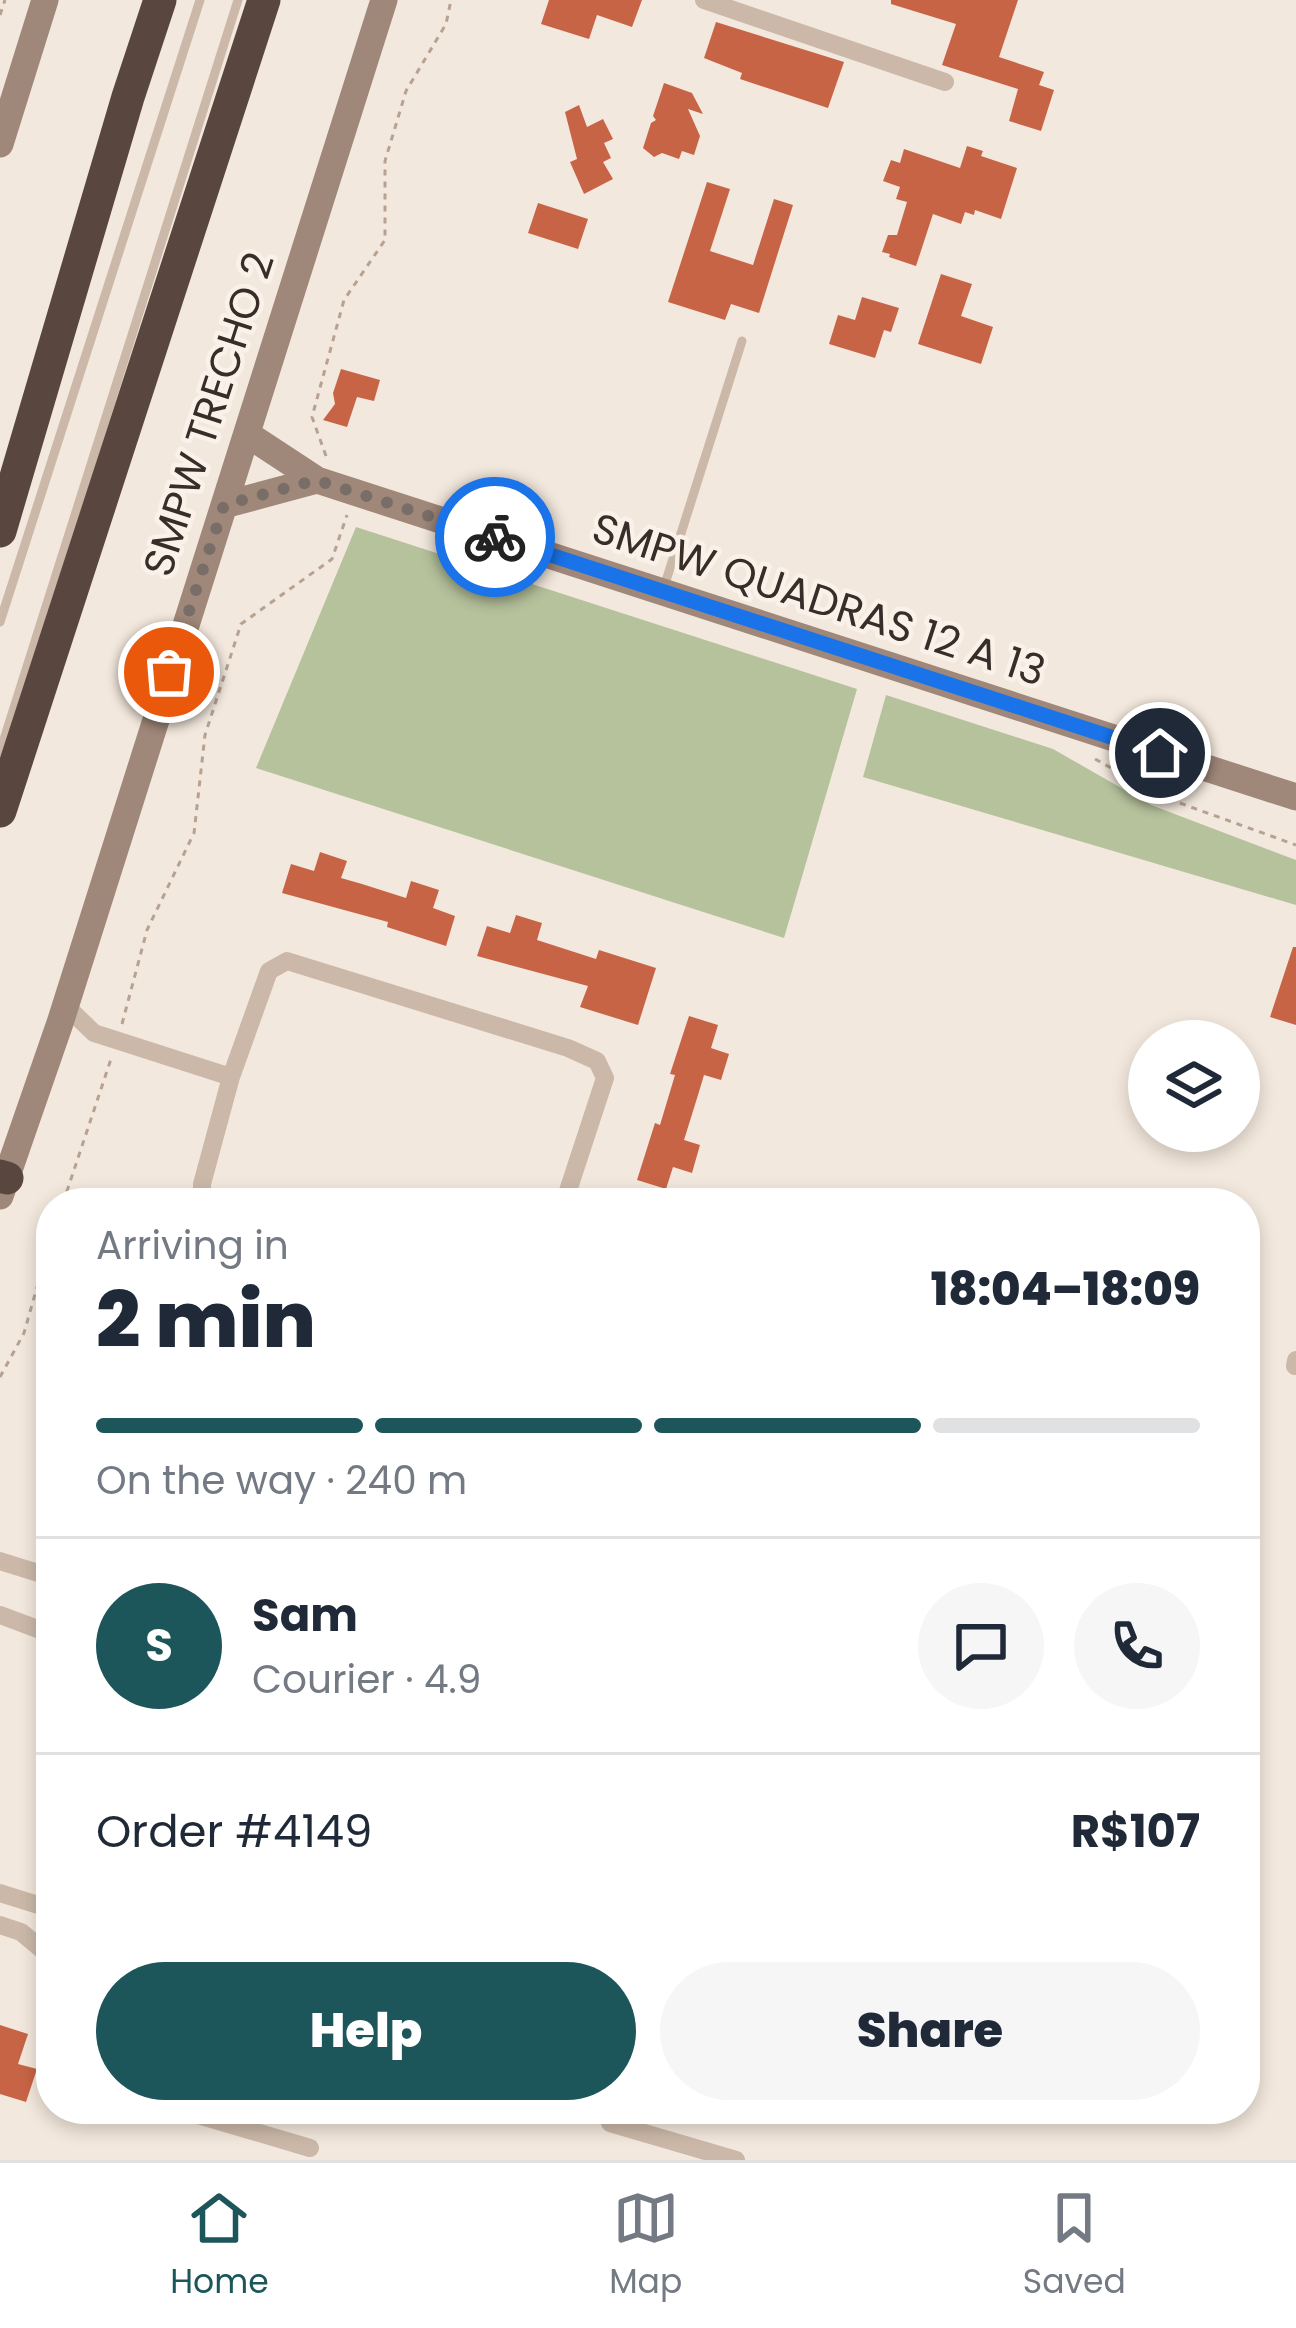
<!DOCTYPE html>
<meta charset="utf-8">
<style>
body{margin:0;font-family:Poppins,sans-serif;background:#f6f6f7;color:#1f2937;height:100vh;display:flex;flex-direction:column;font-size:45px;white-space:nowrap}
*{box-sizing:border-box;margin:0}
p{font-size:39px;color:#747a83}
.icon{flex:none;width:66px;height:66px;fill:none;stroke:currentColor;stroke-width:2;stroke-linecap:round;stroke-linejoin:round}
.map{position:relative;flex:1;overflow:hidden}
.sheet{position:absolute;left:36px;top:1188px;width:1224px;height:936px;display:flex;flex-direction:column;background:#fff;border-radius:48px;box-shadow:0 6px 18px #0003}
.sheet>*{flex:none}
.controls{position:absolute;left:1128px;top:1020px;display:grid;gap:24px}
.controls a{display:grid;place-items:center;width:132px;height:132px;border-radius:50%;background:#fff;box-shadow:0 6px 18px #0003;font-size:60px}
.pin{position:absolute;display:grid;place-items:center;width:102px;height:102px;color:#fff;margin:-51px;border:6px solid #fff;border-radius:50%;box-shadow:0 3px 12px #0007}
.courier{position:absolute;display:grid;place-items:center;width:120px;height:120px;margin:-60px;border:9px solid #1a73e8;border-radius:50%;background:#fff;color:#222;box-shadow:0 3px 15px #0007}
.headline em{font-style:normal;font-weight:800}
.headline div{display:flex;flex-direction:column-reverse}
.headline{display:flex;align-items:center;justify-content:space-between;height:204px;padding:0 60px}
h1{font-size:78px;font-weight:800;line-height:90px}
.bar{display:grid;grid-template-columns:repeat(4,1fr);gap:18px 12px;align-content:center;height:144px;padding:0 60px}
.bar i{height:15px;border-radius:9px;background:#e0e1e3}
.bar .on{background:#1d565a}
.bar p{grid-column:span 4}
.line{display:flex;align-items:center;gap:30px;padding:0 60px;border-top:3px solid #e0e1e3}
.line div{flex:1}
.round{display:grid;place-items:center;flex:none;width:126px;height:126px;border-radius:63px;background:#f6f6f7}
.action{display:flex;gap:24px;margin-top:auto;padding:24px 60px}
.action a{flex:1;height:138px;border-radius:72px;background:#1d565a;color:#fff;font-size:48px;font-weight:800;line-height:138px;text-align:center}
.action a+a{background:#f6f6f7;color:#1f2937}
.menu{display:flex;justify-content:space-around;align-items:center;height:168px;border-top:3px solid #e0e1e3;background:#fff;font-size:33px;color:#747a83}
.menu a{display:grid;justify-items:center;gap:6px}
.menu .on{color:#1d565a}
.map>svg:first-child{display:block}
</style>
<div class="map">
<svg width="1296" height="2160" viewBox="0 0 1296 2160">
<rect width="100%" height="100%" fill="#f3e8dd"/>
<path fill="#b6c29c" d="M356,527L857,689L784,938L256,768Z
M886,695L1053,749L1151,805L1296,860V905L863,777Z"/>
<path fill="#c86446" d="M549,0H642L632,27L597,15L589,39L541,24Z
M891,0H1018L999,57L1044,72L1039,85L1054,90L1041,131L1009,121L1018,89L942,65L956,24L891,4Z
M716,22L844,62L828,108L740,79L742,73L704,58Z
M664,83L692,93L703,114L688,109L700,136L694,155L682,151L679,159L662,153L654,157L643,148L651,123L656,120L653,116Z
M579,105L587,127L603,119L613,139L604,143L611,158L603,162L613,179L584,194L570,162L577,159L565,112Z
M967,146L983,151L981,156L1017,168L1001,219L975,210L974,215L965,212L961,224L933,214L916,266L889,257L890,254L882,252L888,235H897L907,202L896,199L900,187L883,181L891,160L900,163L904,149L960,168Z
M707,182L730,189L710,251L753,265L774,199L793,205L759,313L731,304L725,320L668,302Z
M538,203L588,219L578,249L528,233Z
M941,274L972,284L961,316L993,327L981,364L918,344Z
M862,297L899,308L891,332L884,330L875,358L829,344L838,315L855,320Z
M341,369L380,380L374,401L357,397L347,427L323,420L335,404L333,393Z
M320,852L347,861L341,878L362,884L406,898L411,881L439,890L433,908L455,916L446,946L387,927L388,922L282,893L291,864L314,871Z
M516,915L542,923L537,940L596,959L599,950L656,968L638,1025L580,1007L588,986L477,956L487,926L510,933Z
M1293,947H1296V1025L1270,1017Z
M689,1016L718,1025L711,1048L729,1054L721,1080L704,1075L698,1095L684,1140L700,1145L692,1173L673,1167L666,1189L637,1180L655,1123L660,1125L675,1075L670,1074Z
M0,2025L28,2034L18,2064L37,2069L26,2102L0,2094Z"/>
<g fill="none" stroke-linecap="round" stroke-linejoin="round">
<path stroke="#b7a292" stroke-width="3" stroke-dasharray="6 6" stroke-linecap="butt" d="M0,15L5,0
M326,456L312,417L344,300L385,240V161L406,91L446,24L451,0
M1095,759L1163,797L1296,845
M122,1024L147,930L194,833L205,735L241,624L332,559L347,515
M63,1203L112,1056
M0,1377L24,1333L51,1238"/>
<path stroke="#cbb8a8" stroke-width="9" d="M664,587L742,341
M0,622L200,0
M0,752L238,0"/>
<path stroke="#cbb8a8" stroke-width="18" d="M704,0L945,82
M66,1006L94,1033L231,1077
M212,1203L202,1191V1184L231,1077L269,971L287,961L568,1048L597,1061L605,1078L564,1203
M1295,1366L1296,1360
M0,1561L51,1577
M0,1615L51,1634
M0,1893L51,1909
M0,1925L21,1932L51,1957
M178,2109L310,2148
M610,2123L736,2160"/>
<path stroke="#9f8779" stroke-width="27" d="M0,144L45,0
M247,434L317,480L1296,797
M224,505L317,480
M0,1196L60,1023L384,0"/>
<path stroke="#59473f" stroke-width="33" d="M0,531L128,97L160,0
M0,811L264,0
M0,1176L7,1178"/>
</g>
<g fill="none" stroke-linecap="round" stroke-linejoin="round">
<path stroke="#796e67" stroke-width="12" stroke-dasharray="0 21.6" d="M169,672L224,505L316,480L495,537"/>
<path stroke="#1a73e8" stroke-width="15" d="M495,537L1160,753"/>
</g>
<g text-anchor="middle" stroke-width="9" stroke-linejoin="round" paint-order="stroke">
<g font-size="42" fill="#382d28" stroke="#faf2e9">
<text transform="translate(208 414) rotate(-72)" y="15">SMPW TRECHO 2</text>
<text transform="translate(819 599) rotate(18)" y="15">SMPW QUADRAS 12 A 13</text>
</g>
</g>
</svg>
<div class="controls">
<a><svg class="icon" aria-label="layers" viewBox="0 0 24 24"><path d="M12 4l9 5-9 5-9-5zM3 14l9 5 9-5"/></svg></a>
</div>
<div class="pin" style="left:169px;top:672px;background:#ea580c"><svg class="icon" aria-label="bag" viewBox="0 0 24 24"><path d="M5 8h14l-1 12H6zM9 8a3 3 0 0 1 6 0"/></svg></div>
<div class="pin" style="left:1160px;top:753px;background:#1f2937"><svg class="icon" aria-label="home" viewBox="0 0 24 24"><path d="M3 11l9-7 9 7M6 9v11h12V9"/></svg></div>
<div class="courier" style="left:495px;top:537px"><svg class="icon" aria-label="bike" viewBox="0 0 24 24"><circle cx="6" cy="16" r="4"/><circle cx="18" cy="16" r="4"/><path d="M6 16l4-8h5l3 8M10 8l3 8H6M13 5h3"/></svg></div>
<section class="sheet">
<div class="headline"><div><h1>2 min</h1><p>Arriving in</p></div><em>18:04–18:09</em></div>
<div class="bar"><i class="on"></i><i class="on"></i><i class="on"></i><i></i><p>On the way · 240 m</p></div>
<div class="line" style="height:216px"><b class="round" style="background:#1d565a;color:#fff">S</b><div><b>Sam</b><p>Courier · 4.9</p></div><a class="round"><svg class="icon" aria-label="chat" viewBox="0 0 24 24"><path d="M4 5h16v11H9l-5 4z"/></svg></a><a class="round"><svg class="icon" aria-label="phone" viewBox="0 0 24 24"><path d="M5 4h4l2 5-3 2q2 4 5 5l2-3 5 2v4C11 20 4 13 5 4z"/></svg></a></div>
<div class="line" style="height:156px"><div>Order #4149</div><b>R$107</b></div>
<div class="action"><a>Help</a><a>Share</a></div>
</section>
</div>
<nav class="menu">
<a class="on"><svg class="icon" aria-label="home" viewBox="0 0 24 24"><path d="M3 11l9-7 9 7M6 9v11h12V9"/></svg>Home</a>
<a><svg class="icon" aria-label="map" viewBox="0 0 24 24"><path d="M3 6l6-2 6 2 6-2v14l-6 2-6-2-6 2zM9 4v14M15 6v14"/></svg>Map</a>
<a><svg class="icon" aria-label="saved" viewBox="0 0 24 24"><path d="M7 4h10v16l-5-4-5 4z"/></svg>Saved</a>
</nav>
